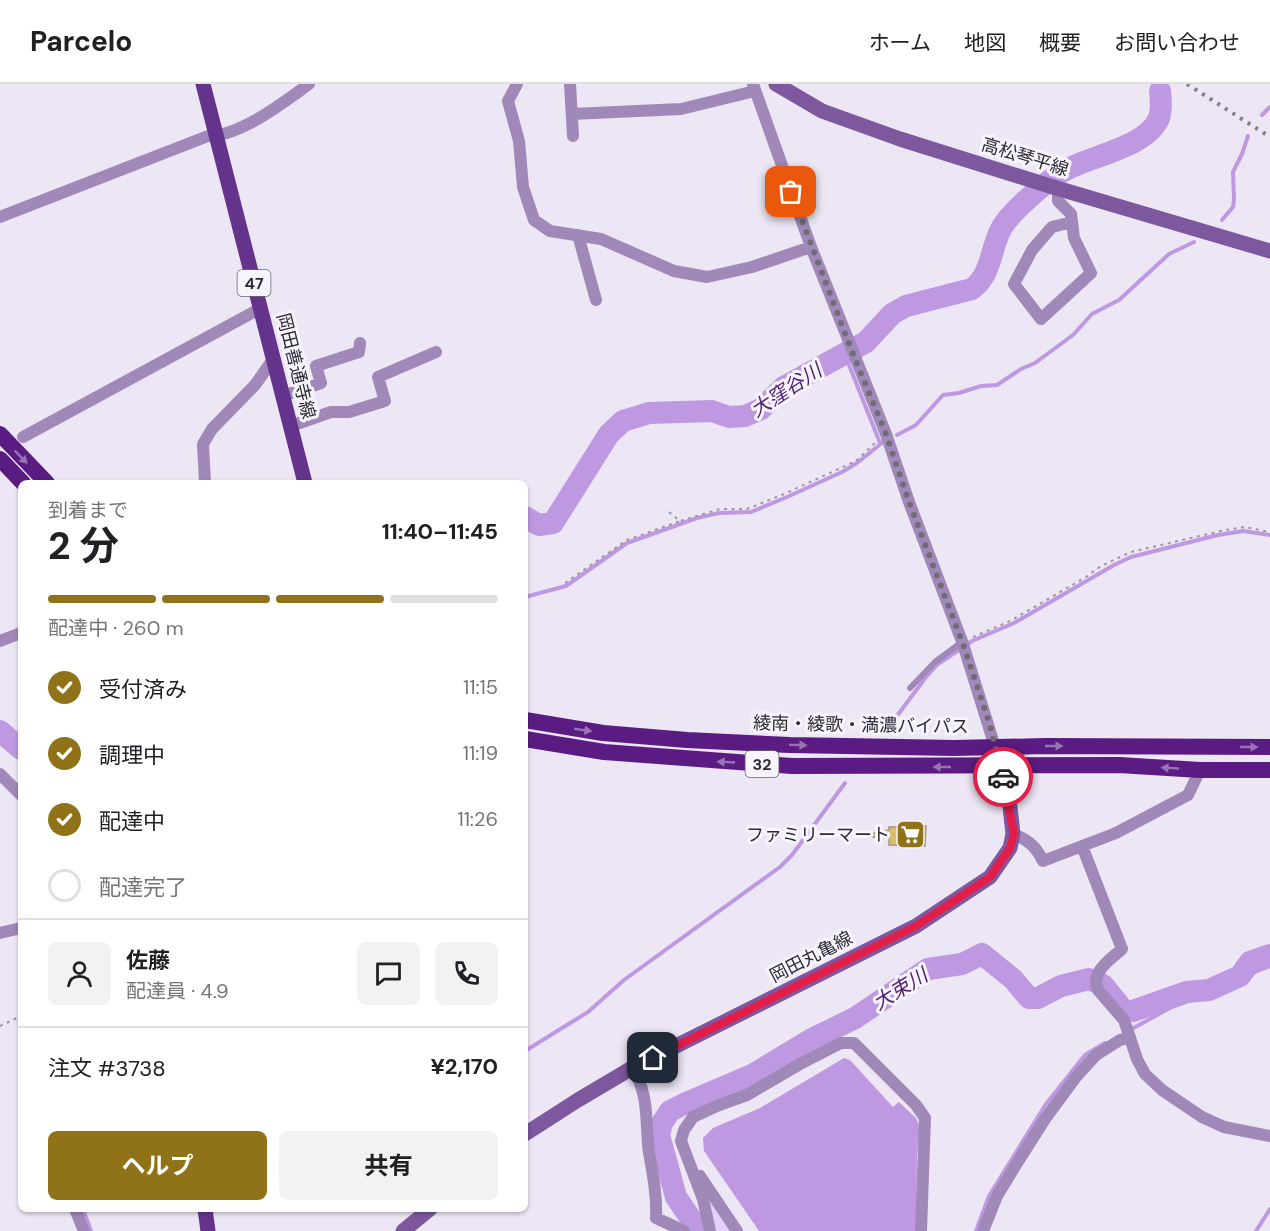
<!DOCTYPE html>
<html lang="ja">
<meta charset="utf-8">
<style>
body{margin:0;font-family:"DM Sans","Noto Sans JP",sans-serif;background:#f2f2f2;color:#202124;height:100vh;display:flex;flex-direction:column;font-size:22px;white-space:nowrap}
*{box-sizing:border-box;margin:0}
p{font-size:20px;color:#757577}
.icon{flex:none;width:33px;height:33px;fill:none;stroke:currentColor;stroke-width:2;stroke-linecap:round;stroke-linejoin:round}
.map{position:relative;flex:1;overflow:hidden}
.sheet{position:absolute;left:18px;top:396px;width:510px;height:732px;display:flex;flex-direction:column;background:#fff;border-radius:9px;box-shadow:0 2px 4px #0004}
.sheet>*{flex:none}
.pin{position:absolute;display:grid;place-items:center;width:51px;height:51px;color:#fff;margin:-26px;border-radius:12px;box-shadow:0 3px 9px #0006}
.courier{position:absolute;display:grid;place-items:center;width:60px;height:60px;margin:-30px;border:4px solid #e11d48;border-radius:50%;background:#fff;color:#222;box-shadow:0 2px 8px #0007}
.headline em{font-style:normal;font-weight:700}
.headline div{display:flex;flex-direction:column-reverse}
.headline{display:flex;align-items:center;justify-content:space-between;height:102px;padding:0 30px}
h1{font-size:39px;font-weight:700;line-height:45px}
.bar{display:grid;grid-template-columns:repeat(4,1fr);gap:9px 6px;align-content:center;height:72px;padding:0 30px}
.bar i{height:8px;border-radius:4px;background:#e0e0e0}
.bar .active{background:#907318}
.bar p{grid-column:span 4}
.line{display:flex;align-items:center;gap:15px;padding:0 30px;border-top:2px solid #e0e0e0}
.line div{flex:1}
.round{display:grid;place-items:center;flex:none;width:63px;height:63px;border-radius:9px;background:#f2f2f2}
ol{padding:0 30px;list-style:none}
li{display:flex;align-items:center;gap:18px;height:66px}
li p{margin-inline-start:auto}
li .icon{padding:6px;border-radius:50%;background:#907318;color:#fff;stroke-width:4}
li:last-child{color:#757577}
li i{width:33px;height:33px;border:3px solid #e0e0e0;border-radius:50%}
.cta{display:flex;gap:12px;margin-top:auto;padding:12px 30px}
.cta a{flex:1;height:69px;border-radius:9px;background:#907318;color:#fff;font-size:24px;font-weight:700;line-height:69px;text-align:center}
.cta a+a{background:#f2f2f2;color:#202124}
header{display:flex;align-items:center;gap:36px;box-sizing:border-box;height:84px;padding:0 30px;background:#fff;border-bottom:2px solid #e0e0e0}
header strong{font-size:28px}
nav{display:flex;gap:33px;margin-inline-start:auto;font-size:21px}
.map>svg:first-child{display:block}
</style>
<header>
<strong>Parcelo</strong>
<nav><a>ホーム</a><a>地図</a><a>概要</a><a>お問い合わせ</a></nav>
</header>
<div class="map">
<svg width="1270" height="1147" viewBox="0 0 1270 1147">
<rect width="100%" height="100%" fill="#ede6f4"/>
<path fill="#e7d0fd" d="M702,1100L734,1147H716L714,1144Z"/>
<path fill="#be99e1" d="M844,974L850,976L893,1023L899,1018L916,1034L920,1044L917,1072L916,1147H759L704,1067L703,1054L713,1044L760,1024Z"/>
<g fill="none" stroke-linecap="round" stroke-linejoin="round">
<path stroke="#be99e1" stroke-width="4" d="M1262,31L1270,23
M1222,136L1233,123L1234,115L1233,88L1242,70L1248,52
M845,271L880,359
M897,351L916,341L943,311L959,309L981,302L997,301L1021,285L1035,279L1073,251L1092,230L1119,216L1169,170L1194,158
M525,513L566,502L627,459L697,434L719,429L751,428L787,413L842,388L857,379L883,358
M888,644L926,593L938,580L972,557L1014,539L1114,481L1131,473L1218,451L1243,447L1270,451
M1130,946L1177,920L1191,915L1211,912L1259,886L1270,882
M525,967L588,928L624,896L780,783L792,771L845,699
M83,1125L91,1147
M976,1147L989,1112L1046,1020L1085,971L1105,959
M1256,1147L1270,1125"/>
<path stroke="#be99e1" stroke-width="22" d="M525,433L539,441L553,439L609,350L623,337L649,329L712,327L729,333L745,332L761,325L784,303L866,258L892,230L906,222L972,205C992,190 990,166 1001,145C1010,128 1044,100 1060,89C1086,72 1146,65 1159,34C1162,26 1161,16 1160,7
M0,647L21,665
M699,1147L676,1113L659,1051L662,1039L670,1027L686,1019L754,990L812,955L855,934L928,885L962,880L982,870L1013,895L1029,914H1038L1061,902L1089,895L1103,901L1124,927H1133L1187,908L1209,906L1240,892L1250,878L1270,871"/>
</g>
<path fill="#dcbe6a" stroke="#9d9889" stroke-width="1.5" d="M899,741L926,742L925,762L889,761V754L869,753V750L889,746V743H899Z"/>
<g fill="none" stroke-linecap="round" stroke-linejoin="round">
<path stroke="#9d97a2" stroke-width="2" stroke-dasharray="3 4.5" stroke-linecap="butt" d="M669,428L680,437L720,425H747L784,410L856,377L877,357
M565,499L627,456L680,437
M973,553L1010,537L1086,493L1101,482L1131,468L1225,446L1245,443L1270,448
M0,942L21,932"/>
<path stroke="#a088b9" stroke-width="6" d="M910,604L935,578L962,558"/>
<path stroke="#a088b9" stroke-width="12" d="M517,0L508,17L519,57L523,103L534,136L550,147L601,155L674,187L707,193L752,183L811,163
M570,0L573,52
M753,0L811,163L886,350L909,418L963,560L995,663
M572,30L681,25L755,7
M1058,104V117L1071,130L1074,154L1091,189L1041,235L1014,200L1032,166L1052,143L1072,138
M0,133L208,52C240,52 283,19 309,0
M578,151L596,216
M283,312L321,299L316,282L359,268L360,259
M291,342L331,328H349L385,317L378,293L436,268
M23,353L261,224
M205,399L203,360L212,345L255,301L274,274
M0,557L21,549
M0,690L21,711
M1013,750C1029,756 1036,763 1043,777L1116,749L1188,711L1200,686
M1082,762L1122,865C1110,876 1090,888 1098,906L1124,936L1137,975L1145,990L1162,1006L1202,1033L1224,1043L1270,1052
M0,849L21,844
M632,984C650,1010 645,1039 649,1069C653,1091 657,1112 656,1134L684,1147
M700,1092L737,1147
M75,1125L84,1147
M710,1147L703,1115L681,1057L684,1046L693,1033L719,1021L747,1011L800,980L841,959H854L916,1021L925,1034L921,1147
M983,1147L997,1112L1014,1084L1045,1035L1076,993L1096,971L1120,956L1130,953"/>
<path stroke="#7d589e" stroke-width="15" d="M776,0L822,27L900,55L1053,103L1270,167
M525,1050L578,1016L632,984L916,842L990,793L1010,764L1013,750L1010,723L995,663
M403,1147L430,1125"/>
<path stroke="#64338b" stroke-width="15" d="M203,0L305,399
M205,1125L208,1147"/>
<path stroke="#5a1c82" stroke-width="16" d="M0,350L47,399
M0,375L23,399
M525,636L603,649L687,656L790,661L954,664L1046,662L1270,663
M525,655L604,668L792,682L1119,681L1200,686H1270"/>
<path stroke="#827d86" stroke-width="4" stroke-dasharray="3 6" stroke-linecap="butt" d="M1187,0L1270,53"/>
</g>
<defs><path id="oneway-solid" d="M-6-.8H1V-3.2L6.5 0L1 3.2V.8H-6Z" transform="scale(1.5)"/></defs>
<g fill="#9972b3">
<use href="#oneway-solid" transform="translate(21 373) rotate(46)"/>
<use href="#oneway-solid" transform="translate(583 646) rotate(8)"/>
<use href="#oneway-solid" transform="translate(798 661) rotate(1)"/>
<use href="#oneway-solid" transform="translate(1054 662)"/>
<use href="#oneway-solid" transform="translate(1249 663)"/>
<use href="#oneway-solid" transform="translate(726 678) rotate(-177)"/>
<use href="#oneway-solid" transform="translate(942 683) rotate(-180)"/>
<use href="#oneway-solid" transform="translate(1170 684) rotate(-177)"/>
</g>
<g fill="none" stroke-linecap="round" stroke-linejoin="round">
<path stroke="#706c75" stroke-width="6" stroke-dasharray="0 10.8" d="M791,108L853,270L886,350L909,418L963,560L989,638L1003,693"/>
<path stroke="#e11d48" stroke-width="8" d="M653,974L916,842L990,793L1010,764L1014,750L1003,693"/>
</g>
<defs>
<symbol id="supermarket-square" viewBox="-11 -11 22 22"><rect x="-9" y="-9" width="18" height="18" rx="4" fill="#907318" stroke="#f8f4fd"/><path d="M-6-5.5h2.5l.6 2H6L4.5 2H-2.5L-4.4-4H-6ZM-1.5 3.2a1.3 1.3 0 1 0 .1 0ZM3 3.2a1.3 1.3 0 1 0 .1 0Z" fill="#fff"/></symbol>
</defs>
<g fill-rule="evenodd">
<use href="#supermarket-square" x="894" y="734" width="33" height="33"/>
</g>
<g text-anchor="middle" stroke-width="6" stroke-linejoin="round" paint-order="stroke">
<g fill="#f8f4fd" stroke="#6a676e" stroke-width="1.5">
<rect x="237.5" y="186" width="33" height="26" rx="4.5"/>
<rect x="745.5" y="667" width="33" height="26" rx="4.5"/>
</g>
<g font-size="16" font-weight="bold" fill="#2d2a30">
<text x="254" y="205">47</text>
<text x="762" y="686">32</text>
</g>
<g font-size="18" fill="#2d2a30" stroke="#f8f4fd">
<text transform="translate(1025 73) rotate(17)" y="6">高松琴平線</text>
<text transform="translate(296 282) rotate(76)" y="6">岡田善通寺線</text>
<text transform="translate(861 641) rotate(1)" y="6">綾南・綾歌・満濃バイパス</text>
<text transform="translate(811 873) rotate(-27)" y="6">岡田丸亀線</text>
</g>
<g font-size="18" fill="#2d2a30" stroke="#f8f4fd" text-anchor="end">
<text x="890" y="757">ファミリーマート</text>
</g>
<g font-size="20" font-style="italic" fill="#512175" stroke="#f8f4fd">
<text transform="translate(786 306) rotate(-33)" y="7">大窪谷川</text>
<text transform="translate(900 905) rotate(-32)" y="7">大束川</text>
</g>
</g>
</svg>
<div class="pin" style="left:791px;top:108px;background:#ea580c"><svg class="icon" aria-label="bag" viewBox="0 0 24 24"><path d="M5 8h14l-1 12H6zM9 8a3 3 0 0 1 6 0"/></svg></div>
<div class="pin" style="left:653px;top:974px;background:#1f2937"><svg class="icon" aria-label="home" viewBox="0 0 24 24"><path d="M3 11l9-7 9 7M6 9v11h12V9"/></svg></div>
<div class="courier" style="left:1003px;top:693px"><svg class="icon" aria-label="car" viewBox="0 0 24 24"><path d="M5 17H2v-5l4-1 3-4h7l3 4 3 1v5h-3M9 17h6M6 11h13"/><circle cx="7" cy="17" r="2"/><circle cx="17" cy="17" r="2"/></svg></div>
<section class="sheet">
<div class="headline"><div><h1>2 分</h1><p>到着まで</p></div><em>11:40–11:45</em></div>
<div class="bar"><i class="active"></i><i class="active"></i><i class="active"></i><i></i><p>配達中 · 260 m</p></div>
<ol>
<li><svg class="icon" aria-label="check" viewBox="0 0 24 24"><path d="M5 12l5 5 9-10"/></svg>受付済み<p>11:15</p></li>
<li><svg class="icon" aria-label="check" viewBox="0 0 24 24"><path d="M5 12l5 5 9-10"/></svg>調理中<p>11:19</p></li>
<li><svg class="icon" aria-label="check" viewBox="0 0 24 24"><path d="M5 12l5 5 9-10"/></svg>配達中<p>11:26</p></li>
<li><i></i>配達完了</li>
</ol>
<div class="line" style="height:108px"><a class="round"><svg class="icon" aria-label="person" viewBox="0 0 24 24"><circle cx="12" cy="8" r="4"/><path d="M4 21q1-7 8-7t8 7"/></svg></a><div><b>佐藤</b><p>配達員 · 4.9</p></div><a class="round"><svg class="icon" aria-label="chat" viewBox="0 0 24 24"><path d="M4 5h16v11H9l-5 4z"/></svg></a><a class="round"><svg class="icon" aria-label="phone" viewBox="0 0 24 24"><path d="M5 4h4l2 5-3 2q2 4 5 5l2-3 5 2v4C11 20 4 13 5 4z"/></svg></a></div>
<div class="line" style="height:78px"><div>注文 #3738</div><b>¥2,170</b></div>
<div class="cta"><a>ヘルプ</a><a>共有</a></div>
</section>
</div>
